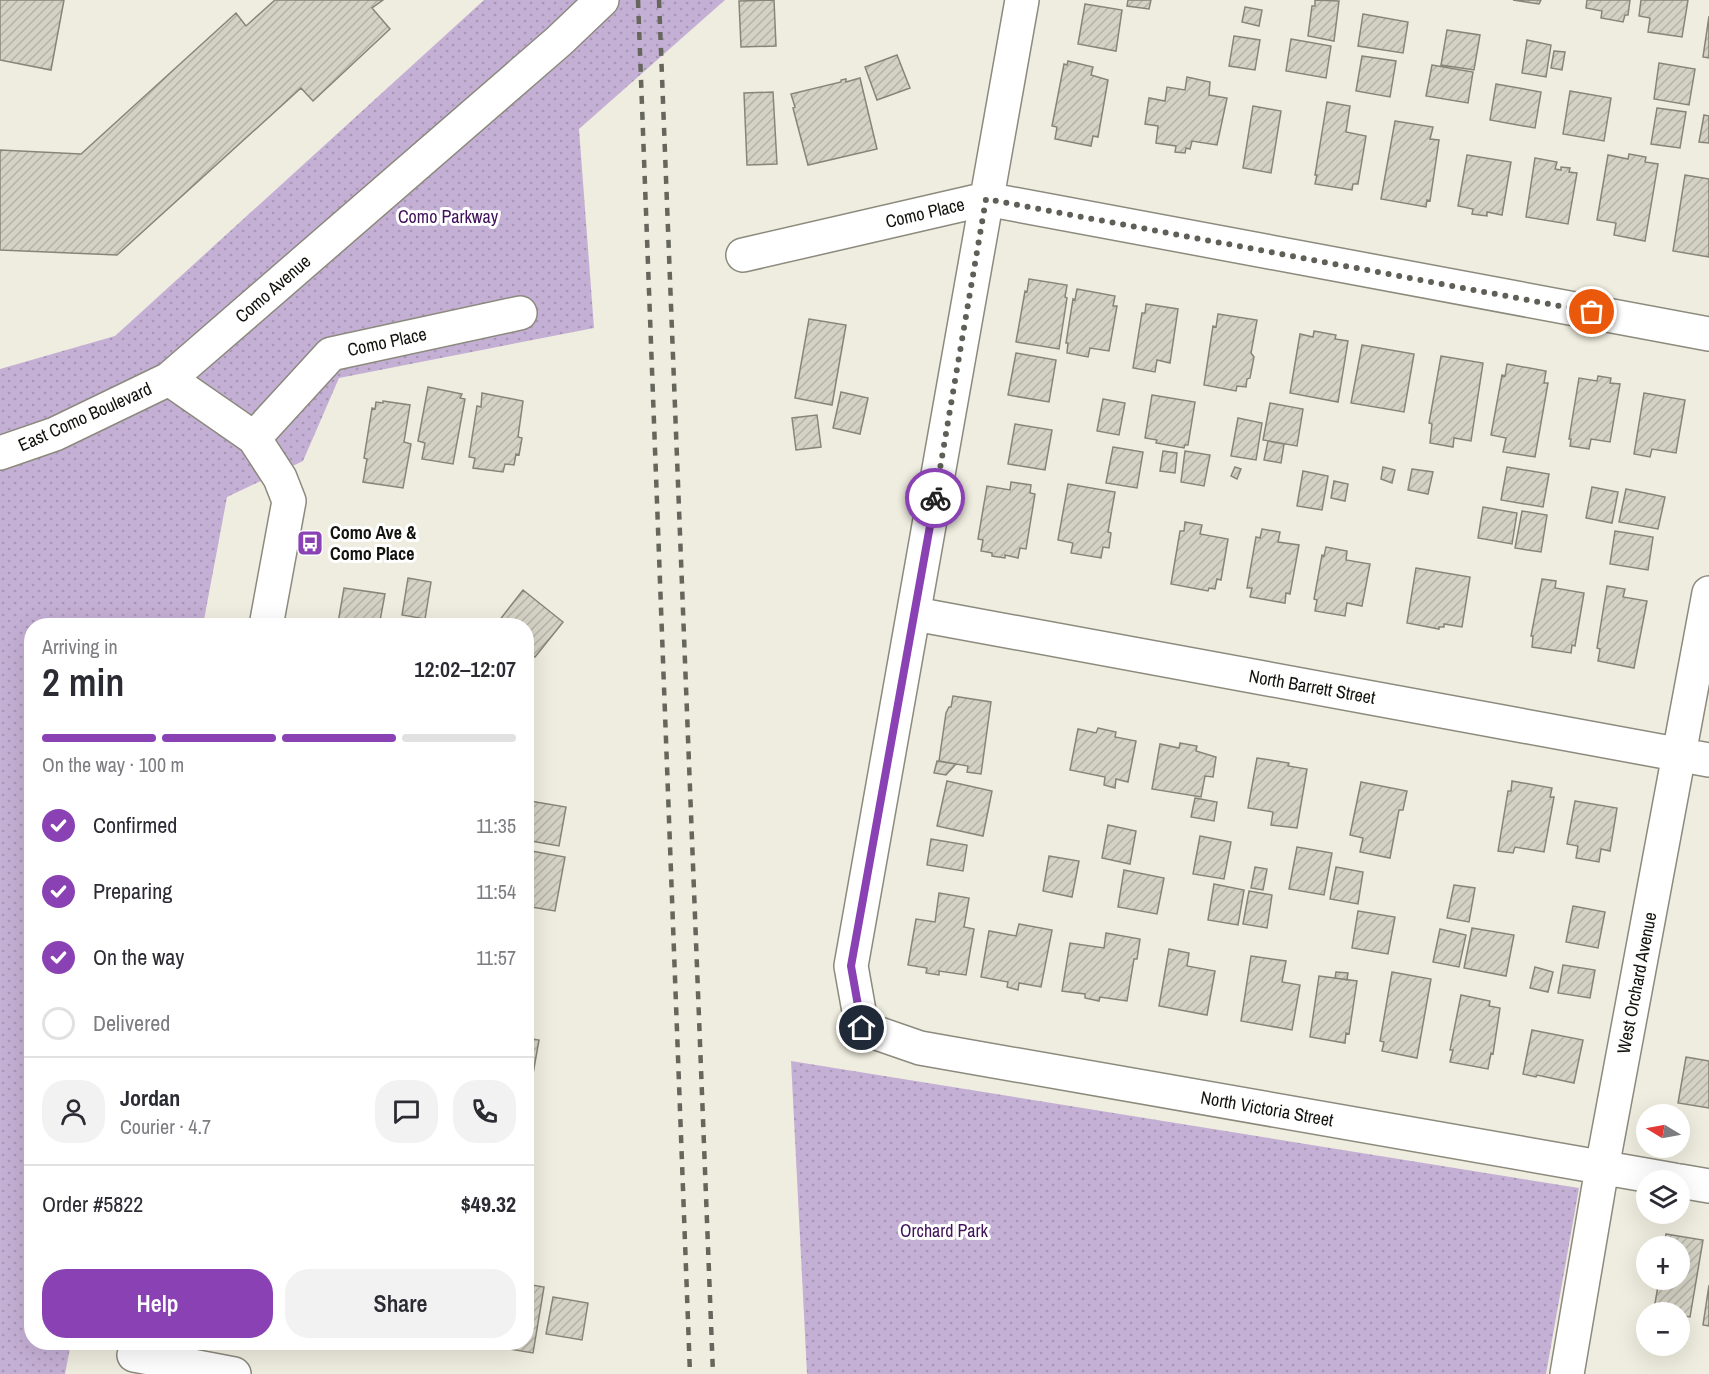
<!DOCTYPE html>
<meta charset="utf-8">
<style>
body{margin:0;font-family:"Archivo Narrow",sans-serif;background:#f2f2f3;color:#2b2b33;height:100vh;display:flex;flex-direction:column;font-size:22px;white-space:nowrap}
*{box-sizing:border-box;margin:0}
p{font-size:20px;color:#7c7c81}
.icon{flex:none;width:33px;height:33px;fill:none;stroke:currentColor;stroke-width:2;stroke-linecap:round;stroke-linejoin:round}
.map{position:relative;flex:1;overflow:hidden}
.panel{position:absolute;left:24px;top:618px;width:510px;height:732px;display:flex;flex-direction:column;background:#fff;border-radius:24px;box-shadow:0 6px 24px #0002}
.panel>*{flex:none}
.needle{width:39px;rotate:280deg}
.controls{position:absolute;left:1636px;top:1104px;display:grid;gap:12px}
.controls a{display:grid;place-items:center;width:54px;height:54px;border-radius:50%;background:#fff;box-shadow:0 6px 24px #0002;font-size:30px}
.pin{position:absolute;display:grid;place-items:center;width:51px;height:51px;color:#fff;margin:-26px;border:3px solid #fff;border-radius:50%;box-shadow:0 2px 6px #0007}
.courier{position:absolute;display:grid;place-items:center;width:60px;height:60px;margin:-30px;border:4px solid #8941b3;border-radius:50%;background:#fff;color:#222;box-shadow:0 2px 8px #0007}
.headline em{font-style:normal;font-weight:600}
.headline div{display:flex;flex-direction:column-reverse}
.headline{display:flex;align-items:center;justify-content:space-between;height:102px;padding:0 18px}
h1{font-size:39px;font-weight:600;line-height:45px}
.bar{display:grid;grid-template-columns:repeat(4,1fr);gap:9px 6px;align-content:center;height:72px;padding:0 18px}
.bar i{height:8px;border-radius:4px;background:#e1e1e2}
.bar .selected{background:#8941b3}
.bar p{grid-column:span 4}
.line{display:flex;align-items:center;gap:15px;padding:0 18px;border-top:2px solid #e1e1e2}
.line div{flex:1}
.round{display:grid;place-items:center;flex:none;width:63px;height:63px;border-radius:24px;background:#f2f2f3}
ol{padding:0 18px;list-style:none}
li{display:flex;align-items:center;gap:18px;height:66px}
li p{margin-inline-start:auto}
li .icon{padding:6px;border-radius:50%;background:#8941b3;color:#fff;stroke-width:4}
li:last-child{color:#7c7c81}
li i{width:33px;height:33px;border:3px solid #e1e1e2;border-radius:50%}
.cta{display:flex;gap:12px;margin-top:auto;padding:12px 18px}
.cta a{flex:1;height:69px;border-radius:24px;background:#8941b3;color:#fff;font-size:24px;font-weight:600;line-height:69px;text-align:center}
.cta a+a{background:#f2f2f3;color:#2b2b33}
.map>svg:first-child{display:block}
</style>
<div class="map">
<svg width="1709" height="1374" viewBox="0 0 1709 1374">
<defs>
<pattern id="park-dots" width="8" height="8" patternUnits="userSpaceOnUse" patternTransform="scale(1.5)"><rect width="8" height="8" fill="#c5b0d5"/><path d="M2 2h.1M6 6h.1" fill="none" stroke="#a896b6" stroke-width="1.8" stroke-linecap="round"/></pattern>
<pattern id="building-hatch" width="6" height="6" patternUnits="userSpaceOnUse" patternTransform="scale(1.5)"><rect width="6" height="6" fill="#d4d2c4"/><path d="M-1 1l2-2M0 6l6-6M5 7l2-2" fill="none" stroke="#b5b3a7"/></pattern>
</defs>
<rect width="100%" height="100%" fill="#efeddf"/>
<path fill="url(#park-dots)" d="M484,0H725L579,129L594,328L339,378L303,461L227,497L203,625L32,626V1342L71,1343L65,1374H0V369L115,336Z
M791,1061L1579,1188L1546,1374H807Z"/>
<path fill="url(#building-hatch)" stroke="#878578" stroke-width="1.5" d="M0,0H64L51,70L0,60Z
M275,0H383L372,8L390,29L313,101L301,88L117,255L0,250V150L81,154L236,13L246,26Z
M774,0L776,46L741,47L739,1Z
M1128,0H1151L1149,9L1127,6Z
M1315,0L1339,1L1334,41L1308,36L1312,6H1315Z
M1513,0H1541L1539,4Z
M1587,0H1630L1628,15H1625L1623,22L1601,18L1602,11L1586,8Z
M1641,0H1688L1682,37L1648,32L1650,18L1639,16Z
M1085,4L1122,10L1116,51L1078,44Z
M1245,7L1262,10L1259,26L1242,22Z
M1363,14L1408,22L1403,53L1358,46Z
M1709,16V58L1703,57Z
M1447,30L1480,35L1474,70L1441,65Z
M1234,36L1260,40L1255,70L1229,66Z
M1291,39L1331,46L1326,78L1286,71Z
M1527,40L1551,45L1546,77L1522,73Z
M1554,51L1565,52L1562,70L1551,68Z
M897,55L910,88L877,100L865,67Z
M1362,56L1396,61L1390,97L1356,91Z
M1068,61L1093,67L1091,75L1108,80L1098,137L1093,136L1091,146L1055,139L1057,127L1052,126L1064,64L1067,65Z
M1659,63L1695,69L1689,105L1654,99Z
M1432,65L1473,72L1468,103L1426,96Z
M1187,77L1210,82L1209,95L1227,98L1217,145L1192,141L1190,149L1186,148L1185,153L1175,152L1176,146L1156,143L1158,126L1145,124L1149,98L1165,101L1167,87L1185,90Z
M860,78L877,149L808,165L794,112L793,108L795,107L791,94L841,82V80L846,79V82Z
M1496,84L1541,92L1535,128L1490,120Z
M1570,91L1611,98L1604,141L1563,134Z
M773,92L777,164L747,165L744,93Z
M1327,102L1350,106L1346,132L1366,136L1358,184H1353L1352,190L1315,184L1317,175H1315Z
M1253,106L1281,111L1271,173L1243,168Z
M1657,108L1686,112L1680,148L1651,144Z
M1704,115L1709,116V143L1699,142Z
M1395,121L1433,127L1430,139L1439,140L1430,201L1427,200L1426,207L1381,199Z
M1629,154L1646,157L1645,162L1658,164L1645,241L1614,235L1616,223L1597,220L1608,155L1628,159Z
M1467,155L1511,162L1502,215L1487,212V216L1472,214L1473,209L1458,206Z
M1535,158L1557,162L1555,169L1561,170V167L1570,168L1569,172L1577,173L1568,224L1526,217Z
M1685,175L1709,179V257L1673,251Z
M1029,279L1067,285L1065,297L1067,298L1059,349L1016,342L1025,291L1027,292Z
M1077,289L1115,296L1113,306H1117L1109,351L1090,348L1088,357L1067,353L1068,343H1066L1073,299L1075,300Z
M1146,304L1178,309L1170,363L1157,360L1155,372L1133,368L1142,313H1145Z
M1218,314L1257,320L1251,353L1254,357L1250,378L1247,379L1246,387L1237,386L1236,391L1204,385L1213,326L1216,327Z
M809,319L846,325L832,405L795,398Z
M1314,331L1336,335L1335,339L1348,341L1338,402L1290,393L1300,334L1313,337Z
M1362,345L1414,354L1404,412L1351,403Z
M1016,353L1056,360L1049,402L1008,395Z
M1441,356L1483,363L1471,441L1454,438L1453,447L1430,443L1432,424L1429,423Z
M1507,364L1546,371L1544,383H1548L1535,457L1503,452L1506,438L1491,435L1502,375L1505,376Z
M1598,376L1611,378L1610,383L1620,384L1610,442L1591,439L1589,449L1570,446L1571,439H1569L1579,378L1597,381Z
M428,387L462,394L460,398L465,399L453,464L422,459L425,443L418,441Z
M841,392L868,398L860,434L833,428Z
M482,393L523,401L518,437L522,438L519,455L516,454L514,465L505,464L503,472L473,468L475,458L469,457L477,406L481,407Z
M1644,393L1685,400L1676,453L1652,449L1650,457L1634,454Z
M1152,395L1195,402L1188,445H1185L1184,448L1156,443L1157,440L1145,438Z
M1103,399L1125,403L1119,435L1097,431Z
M383,401L410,405L404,442L411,444L403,488L363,482L367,459L364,458L372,408L375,409L376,402L383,403Z
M1270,403L1303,409L1297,446L1263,440Z
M817,415L821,447L796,450L792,418Z
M1238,418L1262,423L1256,460L1231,456Z
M1015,424L1052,430L1045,470L1008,464Z
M1268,441L1284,444L1281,463L1264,460Z
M1113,447L1143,452L1137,488L1106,483Z
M1163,451L1177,453L1175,473L1160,471Z
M1185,451L1210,455L1204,486L1181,482Z
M1235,467L1241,469L1237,479L1231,476Z
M1383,467L1395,470L1392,483L1381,479Z
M1507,467L1549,474L1543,507L1501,500Z
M1412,469L1433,472L1428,494L1408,490Z
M1303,471L1328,476L1322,510L1297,506Z
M1334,481L1348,484L1345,501L1331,498Z
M1011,482L1031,485L1030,493L1035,494L1026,549L1020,548L1018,558L1005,555V558L992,556V553L981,551L983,540L978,539L987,486L1010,490Z
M1068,484L1115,492L1108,532L1111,533L1109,548L1103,547L1101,558L1071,553L1073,543L1058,540Z
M1592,487L1618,492L1612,523L1586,518Z
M1626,489L1665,497L1658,529L1619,522Z
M1483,507L1517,513L1512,544L1478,538Z
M1522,511L1547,515L1541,552L1515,548Z
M1185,522L1202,525L1200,534L1228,539L1221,580L1217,579L1215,589L1209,588L1208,591L1171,584L1180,531H1184Z
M1262,529L1280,532L1278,542L1299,545L1290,594L1286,593L1285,603L1250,597L1252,588H1247L1256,537L1260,538Z
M1615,531L1653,537L1648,570L1610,564Z
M1326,547L1347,551L1346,560L1370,564L1362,606L1347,603L1345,616L1315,611L1317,600L1314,599L1322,555L1324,556Z
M1416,568L1470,577L1462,627L1444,624V627H1439V629L1407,623Z
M408,578L431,582L425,619L402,615Z
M1542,579L1556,581L1555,588L1584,593L1575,646L1572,645L1571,653L1532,647L1533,636H1531Z
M1607,586L1625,589L1623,597L1647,601L1634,668L1598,661L1600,649L1597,648Z
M344,588L385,594L379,626H355L338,623Z
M523,590L563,622L535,657L526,651V626H495Z
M953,696L991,702L981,774L967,772L968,766L939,761L946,713L949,707H951Z
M1098,728L1116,732L1115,737L1136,741L1128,782L1116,779L1115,788L1104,785L1105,777L1070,770L1078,729L1096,733Z
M1180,743L1197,746L1196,751L1216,757L1213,777L1205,776L1201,797L1152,789L1160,744L1179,748Z
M1257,758L1289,763L1288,766L1307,769L1297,828L1271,825L1273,812L1248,808Z
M937,761L956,764L946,775L934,773Z
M947,781L992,791L983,836L937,826Z
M1512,781L1552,788L1550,797H1554L1544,852L1515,847L1513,853L1498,851L1508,791H1511Z
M1361,782L1407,791L1403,810H1399L1390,858L1360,852L1363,838L1350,835Z
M1195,798L1217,802L1214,821L1191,817Z
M530,801L566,807L559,846L526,840V821Z
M1575,801L1617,808L1610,851L1601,849L1599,862L1576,858L1578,846L1567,844Z
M1108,825L1136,831L1130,864L1102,858Z
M1200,836L1231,842L1224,879L1193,874Z
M931,839L967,845L963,871L927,865Z
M1297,847L1332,853L1324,895L1289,889Z
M526,850L565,857L555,911L526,906Z
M1049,856L1079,861L1072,897L1043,891Z
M1255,867L1267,869L1263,890L1251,888Z
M1336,867L1363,872L1358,904L1330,899Z
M1124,870L1164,878L1157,914L1118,907Z
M1214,884L1244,890L1238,925L1208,920Z
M1454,885L1475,888L1469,922L1447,918Z
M1249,891L1272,895L1267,928L1243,924Z
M939,893L969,898L964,927L974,929L966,975L939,971V975L926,973L927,968L908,965L916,919L935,922Z
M1573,906L1605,912L1598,948L1566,942Z
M1358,911L1395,917L1388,954L1352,948Z
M1019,924L1052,930L1041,987L1019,983L1018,990L1007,987L1008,982L981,977L989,931L1016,936Z
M1472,928L1514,935L1506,976L1464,968Z
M1440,929L1466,935L1459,967L1433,962Z
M1106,933L1140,939L1137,959H1134L1127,1001L1100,997L1099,1001L1085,998V994L1062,991L1070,943L1104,948Z
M1169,949L1189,953L1187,966L1215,971L1207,1015L1159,1006Z
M1251,956L1286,961L1282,982L1300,985L1292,1030L1241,1021Z
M1563,965L1595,970L1590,998L1558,993Z
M1535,967L1553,972L1548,992L1530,988Z
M1336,972L1348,973L1347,980L1335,978Z
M1392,972L1431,979L1417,1058L1382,1051L1384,1042L1380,1041Z
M1319,976L1357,981L1349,1034L1346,1033L1345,1043L1310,1037Z
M1461,995L1490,1001L1489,1006L1500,1008L1493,1054L1491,1053L1488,1069L1450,1062L1453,1050H1450Z
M1532,1030L1583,1040L1574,1083L1537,1075L1536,1077L1523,1074Z
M526,1038L539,1040L531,1085H526Z
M1686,1057L1709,1061V1108L1678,1103Z
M1666,1234L1703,1240L1690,1317L1684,1316L1681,1332L1680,1312H1669V1311L1654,1309L1659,1280H1680V1246H1664Z
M526,1284L544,1287L533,1353L481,1344V1342H526Z
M1709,1285V1326L1703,1325Z
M553,1297L588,1303L582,1340L546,1334Z"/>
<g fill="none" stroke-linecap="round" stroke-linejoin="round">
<defs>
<path id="minor" d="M1022,0L851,966L862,1028L920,1048L1674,1180
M743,255L986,199L1709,334
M169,379L254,438L280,478L289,501L266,626
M254,438L331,354L520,313
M0,453L55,434L169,379L559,41L602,0
M915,614L1709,760
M1680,1181L1709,1186
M134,1355L234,1374
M1567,1374L1602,1168L1709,593"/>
</defs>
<use href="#minor" stroke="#8c8a7d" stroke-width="36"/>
<use href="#minor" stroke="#fff" stroke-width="33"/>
<path stroke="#66665d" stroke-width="4.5" stroke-dasharray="8 8" stroke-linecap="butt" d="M638,0L690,1374
M659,0L713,1374"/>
</g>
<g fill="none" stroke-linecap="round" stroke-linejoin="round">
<path stroke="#605f57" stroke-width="6" stroke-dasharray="0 10.8" d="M935,498L986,199L1592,312"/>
<path stroke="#8941b3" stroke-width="8" d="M862,1028L851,966L935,498"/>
</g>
<defs>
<symbol id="bus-square" viewBox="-11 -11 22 22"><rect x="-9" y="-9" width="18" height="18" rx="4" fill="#8941b3" stroke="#fff"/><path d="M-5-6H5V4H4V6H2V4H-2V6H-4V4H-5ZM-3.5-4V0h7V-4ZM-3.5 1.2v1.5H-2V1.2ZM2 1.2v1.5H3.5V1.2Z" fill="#fff"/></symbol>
</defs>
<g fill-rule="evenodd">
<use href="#bus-square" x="295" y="528" width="30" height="30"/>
</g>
<g text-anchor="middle" stroke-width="6" stroke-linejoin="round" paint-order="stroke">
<g font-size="18" fill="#13130e" stroke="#fff">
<text transform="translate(925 213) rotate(-13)" y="6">Como Place</text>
<text transform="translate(273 289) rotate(-41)" y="6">Como Avenue</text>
<text transform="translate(387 342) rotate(-12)" y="6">Como Place</text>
<text transform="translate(85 417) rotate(-24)" y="6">East Como Boulevard</text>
<text transform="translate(1312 687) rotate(10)" y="6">North Barrett Street</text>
<text transform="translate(1637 983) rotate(-79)" y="6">West Orchard Avenue</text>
<text transform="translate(1267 1109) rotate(10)" y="6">North Victoria Street</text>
</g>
<g font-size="18" fill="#401259" stroke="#fff">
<text x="448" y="223">Como Parkway</text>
<text x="944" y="1237">Orchard Park</text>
</g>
<g font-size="18" font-weight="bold" fill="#13130e" stroke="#fff" text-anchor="start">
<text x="330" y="539">Como Ave &amp;<tspan x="330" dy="21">Como Place</tspan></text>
</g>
</g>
</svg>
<div class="controls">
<a><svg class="needle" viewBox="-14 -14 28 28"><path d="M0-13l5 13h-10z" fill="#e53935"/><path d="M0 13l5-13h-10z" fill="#7c7c81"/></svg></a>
<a><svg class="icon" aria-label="layers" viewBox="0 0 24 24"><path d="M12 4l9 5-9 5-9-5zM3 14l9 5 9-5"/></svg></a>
<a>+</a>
<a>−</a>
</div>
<div class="pin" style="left:1592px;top:312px;background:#ea580c"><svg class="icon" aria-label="bag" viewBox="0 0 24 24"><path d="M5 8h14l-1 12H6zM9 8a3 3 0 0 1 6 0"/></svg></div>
<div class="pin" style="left:862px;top:1028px;background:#1f2937"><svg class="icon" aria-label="home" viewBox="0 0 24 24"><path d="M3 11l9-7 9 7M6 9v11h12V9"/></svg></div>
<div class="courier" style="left:935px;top:498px"><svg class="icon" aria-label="bike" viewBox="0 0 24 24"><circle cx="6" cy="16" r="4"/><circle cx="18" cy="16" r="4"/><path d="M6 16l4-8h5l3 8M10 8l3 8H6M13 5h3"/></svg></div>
<section class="panel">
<div class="headline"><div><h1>2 min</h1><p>Arriving in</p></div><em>12:02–12:07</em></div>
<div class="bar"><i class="selected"></i><i class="selected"></i><i class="selected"></i><i></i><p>On the way · 100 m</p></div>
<ol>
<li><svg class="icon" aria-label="check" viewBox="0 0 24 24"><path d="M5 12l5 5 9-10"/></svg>Confirmed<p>11:35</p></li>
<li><svg class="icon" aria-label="check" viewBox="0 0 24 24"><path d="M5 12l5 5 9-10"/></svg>Preparing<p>11:54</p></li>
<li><svg class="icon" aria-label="check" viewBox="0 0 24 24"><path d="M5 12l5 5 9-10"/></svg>On the way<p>11:57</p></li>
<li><i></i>Delivered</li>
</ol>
<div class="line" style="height:108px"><a class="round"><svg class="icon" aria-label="person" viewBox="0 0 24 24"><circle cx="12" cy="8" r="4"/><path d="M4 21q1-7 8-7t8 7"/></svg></a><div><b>Jordan</b><p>Courier · 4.7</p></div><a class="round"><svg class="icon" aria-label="chat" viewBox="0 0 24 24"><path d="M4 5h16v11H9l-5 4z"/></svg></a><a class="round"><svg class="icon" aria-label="phone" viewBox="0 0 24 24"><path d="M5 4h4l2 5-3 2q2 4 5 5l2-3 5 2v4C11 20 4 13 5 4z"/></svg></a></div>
<div class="line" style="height:78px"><div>Order #5822</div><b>$49.32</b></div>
<div class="cta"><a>Help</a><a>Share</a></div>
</section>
</div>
